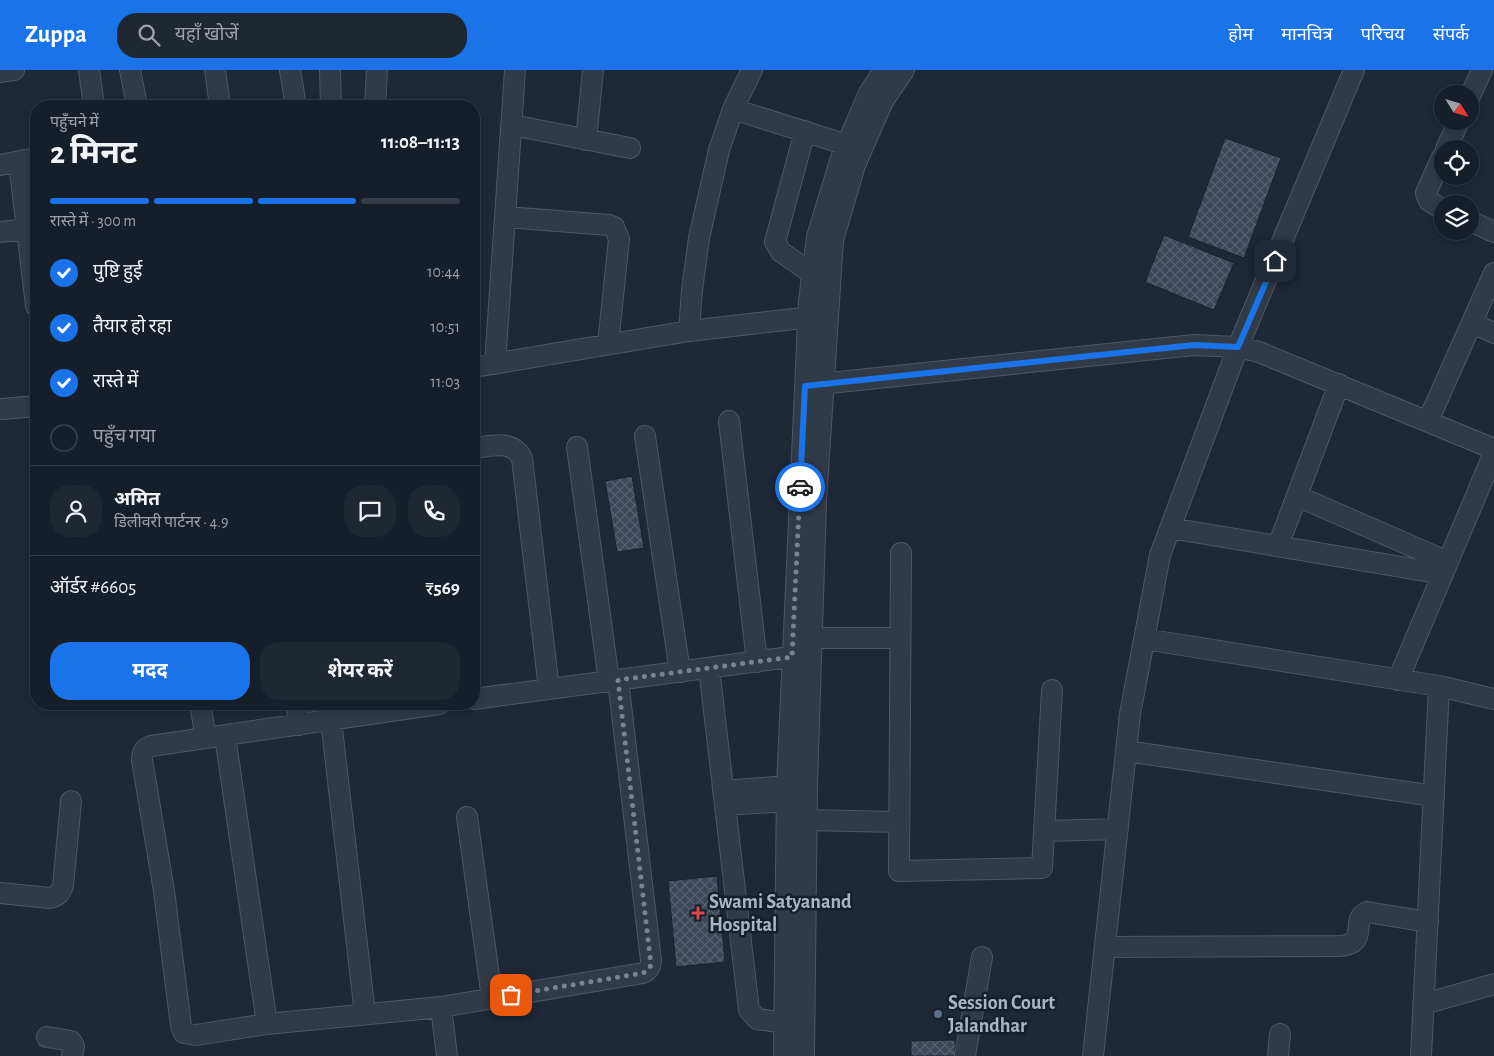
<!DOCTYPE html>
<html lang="hi">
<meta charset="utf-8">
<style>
body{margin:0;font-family:"Alegreya Sans","Noto Sans Devanagari",sans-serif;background:#1f2731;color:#f1f3f6;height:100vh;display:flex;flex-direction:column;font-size:19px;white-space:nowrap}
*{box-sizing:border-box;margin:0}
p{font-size:16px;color:#9ea2a8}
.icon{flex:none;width:28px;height:28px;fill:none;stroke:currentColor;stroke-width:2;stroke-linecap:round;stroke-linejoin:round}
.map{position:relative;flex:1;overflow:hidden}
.drawer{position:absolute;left:30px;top:30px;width:450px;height:610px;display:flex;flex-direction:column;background:#161e29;border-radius:20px;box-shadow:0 2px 8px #0003,0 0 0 1px #353c46}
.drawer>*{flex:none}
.needle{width:32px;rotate:127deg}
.fabs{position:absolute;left:1434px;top:15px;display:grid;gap:10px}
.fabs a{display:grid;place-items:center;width:45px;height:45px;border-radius:50%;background:#161e29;box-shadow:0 2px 8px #0003,0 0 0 1px #353c46;font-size:25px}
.pin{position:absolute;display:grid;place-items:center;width:42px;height:42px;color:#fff;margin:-21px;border-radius:10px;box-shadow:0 2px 8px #0006}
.courier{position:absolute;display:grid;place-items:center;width:50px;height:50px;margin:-25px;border:4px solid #1a73e8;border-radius:50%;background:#fff;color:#222;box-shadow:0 1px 6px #0007}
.summary em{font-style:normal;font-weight:700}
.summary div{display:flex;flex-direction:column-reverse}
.summary{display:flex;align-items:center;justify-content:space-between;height:85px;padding:0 20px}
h1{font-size:32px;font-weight:700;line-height:38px}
.bar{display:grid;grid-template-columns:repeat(4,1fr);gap:8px 5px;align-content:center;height:60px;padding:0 20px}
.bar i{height:6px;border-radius:4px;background:#353c46}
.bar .on{background:#1a73e8}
.bar p{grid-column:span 4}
.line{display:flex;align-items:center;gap:12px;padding:0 20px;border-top:1px solid #353c46}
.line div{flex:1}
.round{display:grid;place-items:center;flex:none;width:52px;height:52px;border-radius:20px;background:#1f2731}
ol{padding:0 20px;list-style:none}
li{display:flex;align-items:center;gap:15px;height:55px}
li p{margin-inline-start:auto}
li .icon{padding:5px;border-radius:50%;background:#1a73e8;color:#fff;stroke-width:4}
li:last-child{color:#9ea2a8}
li i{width:28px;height:28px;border:2px solid #353c46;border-radius:50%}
.primary-button{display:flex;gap:10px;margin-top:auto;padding:10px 20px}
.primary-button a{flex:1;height:58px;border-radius:20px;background:#1a73e8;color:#fff;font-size:20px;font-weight:700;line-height:58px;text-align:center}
.primary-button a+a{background:#1f2731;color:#f1f3f6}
header{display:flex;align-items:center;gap:30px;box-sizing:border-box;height:70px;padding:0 25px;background:#1a73e8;color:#fff}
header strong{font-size:24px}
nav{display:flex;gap:28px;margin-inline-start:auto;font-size:18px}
.search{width:350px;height:45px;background:#1f2731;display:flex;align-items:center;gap:12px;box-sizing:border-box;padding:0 18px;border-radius:20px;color:#9ea2a8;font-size:19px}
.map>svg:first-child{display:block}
</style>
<header>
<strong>Zuppa</strong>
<div class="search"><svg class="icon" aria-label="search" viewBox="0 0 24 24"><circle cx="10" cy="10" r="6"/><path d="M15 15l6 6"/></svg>यहाँ खोजें</div>
<nav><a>होम</a><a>मानचित्र</a><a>परिचय</a><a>संपर्क</a></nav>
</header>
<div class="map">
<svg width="1494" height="986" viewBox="0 0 1494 986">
<defs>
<pattern id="building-cross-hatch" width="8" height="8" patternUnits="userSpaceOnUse" patternTransform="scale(1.25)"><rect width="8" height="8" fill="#3c485a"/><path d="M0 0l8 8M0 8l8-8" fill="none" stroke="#566070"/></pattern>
</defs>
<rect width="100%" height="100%" fill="#1e2837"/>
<path fill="url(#building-cross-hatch)" stroke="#19212e" d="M1225,68L1281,88L1244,188L1188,167Z
M1164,165L1234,193L1214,240L1145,212Z
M632,406L644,478L617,482L605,411Z
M717,806L725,892L676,897L668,811Z
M955,970V986H911V971Z"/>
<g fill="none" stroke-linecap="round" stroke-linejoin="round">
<defs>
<path id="minor" d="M89,0L94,36
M130,0L137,36
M215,0L220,36
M290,0L296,36
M330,0L331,36
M0,2L14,0
M1470,26L1482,0
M375,36L377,0
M733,39L847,75
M512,55L630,78
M805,61L775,172L781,182L813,204
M586,70L593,0
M1446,79L1459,51
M1442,87L1426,123L1429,131L1442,139
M19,92L36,236
M0,95L36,88
M506,147L609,155L614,157L619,169L608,274
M1470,151L1494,162
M0,162L36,158
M1472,253L1494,263
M689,261L692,220L699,168L719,80L733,39L752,0
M495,294L515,0
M474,297L689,261L820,246
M810,315L1194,275L1238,277L1259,282L1494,379
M2,339L36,336
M729,351L757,592
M1428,351L1494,203
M645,366L680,602
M577,377L609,611
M474,378C492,376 512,369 522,388L549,619
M1297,426L1448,492
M1170,458L1443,504
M1278,476L1339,314
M901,483L899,801L1042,798L1052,620
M812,568H900
M1144,569L1439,616L1494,629
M709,598L749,940L757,949L784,953
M1398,610L1494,383
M474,629L805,585
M200,634L206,668
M296,634L299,655
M439,634L151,676C144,679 142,682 142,690L164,821L181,956L184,963L196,965L267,954L441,937L643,903C649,900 651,897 651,890L618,610
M331,650L365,944
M225,666L267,954
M1126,681L1434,726
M723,721L787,716
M725,735L787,731
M467,747L492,928
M807,750L898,752
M1044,761L1118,759
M0,823L50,828C58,826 60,823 63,816L71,731
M1105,877L1339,876C1371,874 1349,850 1367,842L1428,852
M1424,934L1494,914
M441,937L447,986
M47,967L71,971L74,976L72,986
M784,986L787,716L809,231L817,167L841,88L869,23L884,0
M804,986L807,716L816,432L833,170L855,95L883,31L904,0
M965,986L982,887
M1093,986L1130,644L1160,485L1238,277L1354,0
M1278,986L1280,964
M1421,986L1439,616"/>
</defs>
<use href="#minor" stroke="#4f5766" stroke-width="22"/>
<use href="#minor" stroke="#313a47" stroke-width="20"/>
</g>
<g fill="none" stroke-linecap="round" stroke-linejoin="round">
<path stroke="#7a8393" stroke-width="5" stroke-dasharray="0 9" d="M511,925L643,903L648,900L651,895L618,610L792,587L800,417"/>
<path stroke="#1a73e8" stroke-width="6" d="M800,417L805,316L1194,275L1238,277L1275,191"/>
</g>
<path fill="#e0444e" stroke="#171f2b" stroke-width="2" d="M695.5 835.5h5v5h5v5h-5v5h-5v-5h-5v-5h5z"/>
<circle fill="#5c6f8a" stroke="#171f2b" stroke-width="2" cx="938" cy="944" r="5"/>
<g text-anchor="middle" stroke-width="5" stroke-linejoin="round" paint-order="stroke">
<g font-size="20" font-weight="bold" fill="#abb4c5" stroke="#171f2b" text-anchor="start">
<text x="709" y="838">Swami Satyanand<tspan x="709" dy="23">Hospital</tspan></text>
<text x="948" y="939">Session Court<tspan x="948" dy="23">Jalandhar</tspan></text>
</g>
</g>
</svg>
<div class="fabs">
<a><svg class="needle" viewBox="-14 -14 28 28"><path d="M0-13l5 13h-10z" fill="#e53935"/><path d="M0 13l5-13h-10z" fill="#9ea2a8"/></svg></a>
<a><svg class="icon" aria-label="locate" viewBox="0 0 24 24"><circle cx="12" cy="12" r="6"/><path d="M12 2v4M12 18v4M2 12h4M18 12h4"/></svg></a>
<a><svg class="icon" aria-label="layers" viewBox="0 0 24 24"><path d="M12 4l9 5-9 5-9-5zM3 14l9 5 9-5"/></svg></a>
</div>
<div class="pin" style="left:511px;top:925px;background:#ea580c"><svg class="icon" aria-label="bag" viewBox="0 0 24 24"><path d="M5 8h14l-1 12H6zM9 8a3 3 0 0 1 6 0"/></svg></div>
<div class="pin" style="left:1275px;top:191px;background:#1f2937"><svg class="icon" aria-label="home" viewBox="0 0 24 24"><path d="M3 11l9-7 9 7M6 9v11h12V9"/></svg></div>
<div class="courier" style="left:800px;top:417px"><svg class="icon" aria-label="car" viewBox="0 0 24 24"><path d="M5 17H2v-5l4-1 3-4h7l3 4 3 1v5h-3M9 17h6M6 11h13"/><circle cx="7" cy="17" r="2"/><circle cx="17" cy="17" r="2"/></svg></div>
<section class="drawer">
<div class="summary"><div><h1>2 मिनट</h1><p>पहुँचने में</p></div><em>11:08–11:13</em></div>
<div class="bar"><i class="on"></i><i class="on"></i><i class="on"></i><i></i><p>रास्ते में · 300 m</p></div>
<ol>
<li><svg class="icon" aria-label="check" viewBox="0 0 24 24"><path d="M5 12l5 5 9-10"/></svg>पुष्टि हुई<p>10:44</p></li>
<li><svg class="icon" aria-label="check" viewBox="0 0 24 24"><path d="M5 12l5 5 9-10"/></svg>तैयार हो रहा<p>10:51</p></li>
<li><svg class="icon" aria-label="check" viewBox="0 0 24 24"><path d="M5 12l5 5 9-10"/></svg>रास्ते में<p>11:03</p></li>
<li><i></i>पहुँच गया</li>
</ol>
<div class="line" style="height:90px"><a class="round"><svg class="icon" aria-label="person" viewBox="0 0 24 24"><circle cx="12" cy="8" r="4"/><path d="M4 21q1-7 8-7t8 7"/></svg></a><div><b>अमित</b><p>डिलीवरी पार्टनर · 4.9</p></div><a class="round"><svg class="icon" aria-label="chat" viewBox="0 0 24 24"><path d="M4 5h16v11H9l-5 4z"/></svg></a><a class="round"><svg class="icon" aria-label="phone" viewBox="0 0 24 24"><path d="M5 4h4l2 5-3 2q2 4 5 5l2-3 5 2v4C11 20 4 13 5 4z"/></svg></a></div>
<div class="line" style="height:65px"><div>ऑर्डर #6605</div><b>₹569</b></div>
<div class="primary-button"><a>मदद</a><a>शेयर करें</a></div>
</section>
</div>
